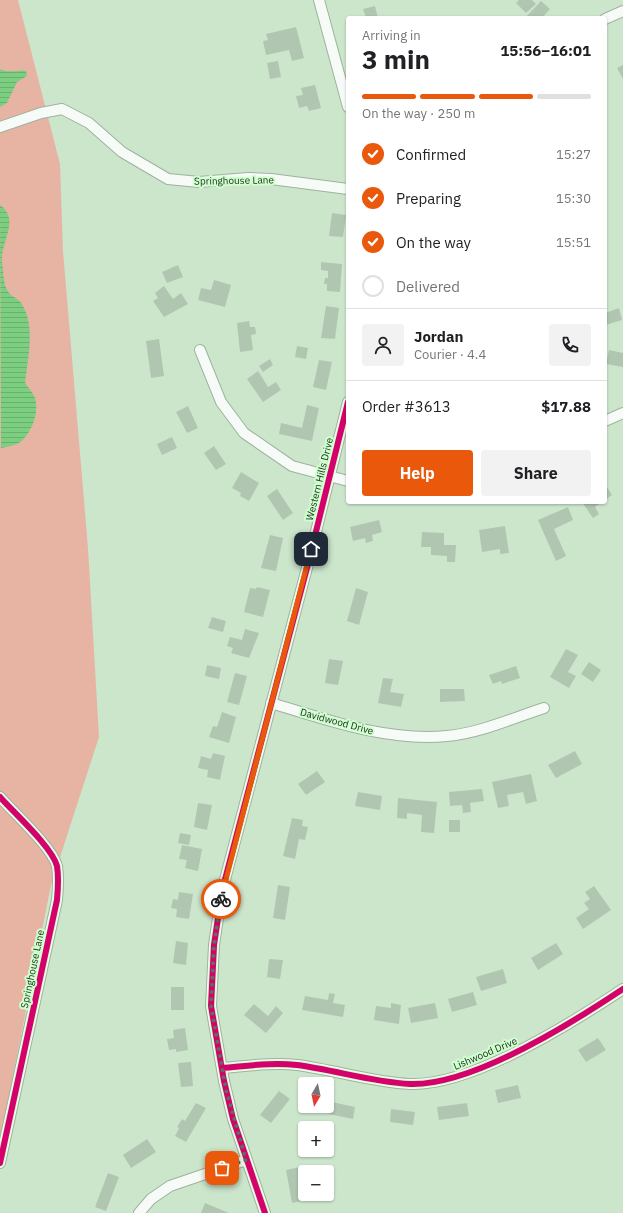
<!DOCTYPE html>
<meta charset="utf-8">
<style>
body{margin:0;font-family:"IBM Plex Sans",sans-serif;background:#f2f2f2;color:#202124;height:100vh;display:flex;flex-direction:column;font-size:15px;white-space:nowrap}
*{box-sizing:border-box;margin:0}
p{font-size:13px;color:#757577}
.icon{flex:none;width:22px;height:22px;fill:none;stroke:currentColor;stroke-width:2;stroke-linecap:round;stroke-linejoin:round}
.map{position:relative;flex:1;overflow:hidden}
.panel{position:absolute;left:346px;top:16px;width:261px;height:488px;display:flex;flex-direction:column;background:#fff;border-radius:4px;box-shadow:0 1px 3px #0004}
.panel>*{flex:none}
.needle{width:26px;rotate:189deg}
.buttons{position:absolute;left:298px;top:1077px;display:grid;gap:8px}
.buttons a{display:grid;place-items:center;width:36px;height:36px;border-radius:4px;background:#fff;box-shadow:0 1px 3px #0004;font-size:20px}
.pin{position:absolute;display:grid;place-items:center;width:34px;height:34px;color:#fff;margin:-17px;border-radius:8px;box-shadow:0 2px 6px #0006}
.courier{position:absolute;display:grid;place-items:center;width:40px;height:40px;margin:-20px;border:3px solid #ea580c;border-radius:50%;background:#fff;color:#222;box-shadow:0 1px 5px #0007}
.summary em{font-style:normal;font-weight:700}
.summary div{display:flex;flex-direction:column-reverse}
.summary{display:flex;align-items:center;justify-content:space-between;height:68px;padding:0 16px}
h1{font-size:26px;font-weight:700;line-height:30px}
.bar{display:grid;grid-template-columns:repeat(4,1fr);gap:6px 4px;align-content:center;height:48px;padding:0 16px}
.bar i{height:5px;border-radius:3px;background:#e0e0e0}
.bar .selected{background:#ea580c}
.bar p{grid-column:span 4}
.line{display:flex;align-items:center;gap:10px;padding:0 16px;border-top:1px solid #e0e0e0}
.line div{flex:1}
.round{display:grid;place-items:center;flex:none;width:42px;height:42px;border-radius:4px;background:#f2f2f2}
ol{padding:0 16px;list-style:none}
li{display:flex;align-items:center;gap:12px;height:44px}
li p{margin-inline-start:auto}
li .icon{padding:4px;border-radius:50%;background:#ea580c;color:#fff;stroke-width:4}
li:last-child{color:#757577}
li i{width:22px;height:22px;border:2px solid #e0e0e0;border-radius:50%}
.button{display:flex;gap:8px;margin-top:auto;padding:8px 16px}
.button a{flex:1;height:46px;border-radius:4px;background:#ea580c;color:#fff;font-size:16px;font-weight:700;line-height:46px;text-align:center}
.button a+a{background:#f2f2f2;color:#202124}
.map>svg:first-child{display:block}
</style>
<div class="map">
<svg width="623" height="1213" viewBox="0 0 623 1213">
<defs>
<pattern id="water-rules" width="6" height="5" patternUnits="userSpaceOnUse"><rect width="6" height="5" fill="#7cce80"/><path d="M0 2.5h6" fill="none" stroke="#6bb16e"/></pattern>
</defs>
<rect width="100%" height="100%" fill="#cce6cc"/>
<path fill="#e7b4a4" d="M0,0H18L60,164L63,251L88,548L99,737L51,885L0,1141Z"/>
<path fill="url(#water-rules)" d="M0,69C9,74 17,69 26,71L27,76L17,82L7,103L0,107Z
M0,205C21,220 0,242 2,262C4,273 2,285 10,294C14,298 20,299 23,306C35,327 28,359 25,382C27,387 33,392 35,398C39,413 33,429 22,441C16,445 8,447 1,448Z"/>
<path fill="#b1c6b1" d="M519,0H532L536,4L526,13L516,3Z
M541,1L550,9L542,18H525Z
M375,6L378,18H366L363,9Z
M296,27L304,58L292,61L289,50L266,55L263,41L268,40L266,34Z
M278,61L281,77L270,79L267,63Z
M623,65V79L617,68Z
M315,85L321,108L309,111L307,106L299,108L296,96L303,95L301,88Z
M332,213L346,215L343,237L329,236Z
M321,262L342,264L340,292L327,291V284H324L325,278H328V271L321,270Z
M178,265L183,277L167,283L162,272Z
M214,280L231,285L225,307L198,300L201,288L211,290Z
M164,286L173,299L181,293L188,304L164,317L153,301L158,298L155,293Z
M326,306L339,308L335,339L321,338Z
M619,308L622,320L606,325L605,313Z
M249,321L250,327H255L256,334L251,335L253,350L240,352L237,323Z
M159,339L164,376L151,378L146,341Z
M297,346L308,348L306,359L295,357Z
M609,350L623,353V367L606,364Z
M270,359L273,365L263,372L259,366Z
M319,360L332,362L326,390L313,387Z
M258,371L268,387L276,382L281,390L263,402L247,379Z
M307,405L319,408L312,441L279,434L281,423L302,428Z
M188,406L198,428L187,433L176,412Z
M172,437L177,448L162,455L157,444Z
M214,446L226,464L216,470L204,453Z
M241,472L259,483L249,501L240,496L241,493L232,488Z
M605,484L612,495L605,500Z
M277,489L293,513L283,520L267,496Z
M582,502H602L595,507L599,514L593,518Z
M568,507L573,520L554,529L566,556L556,561L538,520Z
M379,520L382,532L372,535L373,541L366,543L365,538L353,541L350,527Z
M505,526L509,553L500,554V549L482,552L479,530Z
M422,532L444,533V545H456L455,562H447V556L431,555V547H421Z
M270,535L283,538L276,571L261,568Z
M257,587L270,590L263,617L244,612L250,588L256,589Z
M356,588L368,592L359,625L347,621Z
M212,617L226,621L223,632L208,628Z
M245,629L259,633L249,658L231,653L233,648L227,646L230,637L242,640Z
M566,649L578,655L568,672L576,676L569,688L550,677Z
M329,659L343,661L338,685L325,683Z
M589,662L601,670L593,682L581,674Z
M207,665L221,668L219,679L205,676Z
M516,666L520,678L502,684L501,681L493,684L489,675Z
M235,673L247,676L239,705L227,702Z
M383,678L393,679L390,692L404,694L401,707L378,703Z
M440,689H464L465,701L440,702Z
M222,712L236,717L229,743L209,737L213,726L217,727Z
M575,751L582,764L556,778L548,765Z
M213,753L225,756L220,780L207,777L208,770L198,768L201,756L211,759Z
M317,771L325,782L306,795L298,784Z
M531,774L537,801L526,804L523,792L507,795L509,806L498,808L492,782Z
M482,789L484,801L470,803L471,812L463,813L462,805L450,806L449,792Z
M358,792L382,796L380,810L355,806Z
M398,798L437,802L434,833L421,832L422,815L407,813V819L397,818Z
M198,803L212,805L207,830L194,827Z
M292,818L303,820L302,826L308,827L305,840L299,839L295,859L283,856Z
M449,820H460V832H449Z
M180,833L191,835L189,845L178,843Z
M182,845L202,849L198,871L185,868L187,860L179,859Z
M278,885L290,887L285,920L273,918Z
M594,886L611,910L583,929L576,918L589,909L584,903L590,899L585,892Z
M179,892L193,894L189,919L176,917L177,909L171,908L173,899L178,900Z
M176,941L188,943L186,965L173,963Z
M556,943L563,954L538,970L531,958Z
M269,959L283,960L280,979L267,977Z
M503,969L507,983L481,991L476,977Z
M171,987H184V1010H171Z
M473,992L477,1005L452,1012L448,999Z
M329,993L335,994L333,1003L345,1005L343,1017L302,1010L305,996L328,1000Z
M391,1003L401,1005L399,1024L374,1020L376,1006L391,1008Z
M435,1003L438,1018L411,1023L408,1008Z
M254,1004L268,1016L276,1006L283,1013L266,1033L244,1015Z
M185,1028L188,1050L176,1052V1049L169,1050L167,1039L174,1038L173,1030Z
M598,1038L606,1050L586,1062L578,1050Z
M191,1062L193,1086L181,1087L178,1063Z
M518,1085L521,1098L498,1103L495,1090Z
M279,1091L290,1099L271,1123L260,1115Z
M332,1102L355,1107L353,1119L329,1114Z
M196,1103L206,1108L186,1142L175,1136L179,1128L177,1127L182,1119L185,1121Z
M467,1103L469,1116L439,1120L437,1107Z
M391,1109L415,1112L413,1125L390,1122Z
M147,1139L156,1152L131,1168L123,1155Z
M300,1167L306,1200L292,1203L286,1170Z
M108,1173L119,1177L106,1211L95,1207Z
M205,1203L229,1213H201Z"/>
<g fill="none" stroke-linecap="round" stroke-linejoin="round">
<defs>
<path id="street" d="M319,0L348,107
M605,19L623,11
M0,127L41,113L62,109L89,123L122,152L168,179L199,182L248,178L271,179L348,189
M200,350L221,402L244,433L292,466L348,481
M605,421L623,413
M271,703C328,720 387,742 447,736C480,733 513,718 544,708
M0,797C14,813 52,847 57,866C59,878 58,889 57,900L0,1163
M222,1068C247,1066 272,1062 297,1065C335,1070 372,1082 410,1084C472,1086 572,1023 623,989
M139,1213L151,1199L170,1186L246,1160
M265,1213L233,1119L224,1081L211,1006L214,945L222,891L308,564L348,402"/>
</defs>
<use href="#street" stroke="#9eb29e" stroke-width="12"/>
<use href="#street" stroke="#f7fbf7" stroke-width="10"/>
<defs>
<path id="cycleway" d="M0,797C14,813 52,847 57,866C59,878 58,889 57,900L0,1163
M222,1068C247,1066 272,1062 297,1065C335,1070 372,1082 410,1084C472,1086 572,1023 623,989
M265,1213L233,1119L224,1081L211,1006L214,945L222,891L308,564L348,402"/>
</defs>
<use href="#cycleway" stroke="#cfffcf" stroke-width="8"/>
<use href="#cycleway" stroke="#d6006c" stroke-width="6"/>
</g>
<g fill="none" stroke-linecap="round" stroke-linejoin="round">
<path stroke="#5c715c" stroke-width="4" stroke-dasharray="0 7.2" d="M221,899L214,945L211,1006L226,1090L246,1160L222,1168"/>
<path stroke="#ea580c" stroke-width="5" d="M221,899L311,549"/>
</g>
<g text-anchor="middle" stroke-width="4" stroke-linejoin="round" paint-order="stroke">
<g font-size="10" fill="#203220" stroke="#cfffcf">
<text transform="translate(234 180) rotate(-1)" y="4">Springhouse Lane</text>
<text transform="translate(319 479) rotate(-76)" y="4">Western Hills Drive</text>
<text transform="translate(337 721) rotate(15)" y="4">Davidwood Drive</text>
<text transform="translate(32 969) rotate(-78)" y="4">Springhouse Lane</text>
<text transform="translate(485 1053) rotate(-23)" y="4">Lishwood Drive</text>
</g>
</g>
</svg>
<div class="buttons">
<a><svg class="needle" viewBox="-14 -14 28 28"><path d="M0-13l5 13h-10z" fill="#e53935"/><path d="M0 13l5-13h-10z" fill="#757577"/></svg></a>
<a>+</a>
<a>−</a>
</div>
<div class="pin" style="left:222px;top:1168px;background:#ea580c"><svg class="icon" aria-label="bag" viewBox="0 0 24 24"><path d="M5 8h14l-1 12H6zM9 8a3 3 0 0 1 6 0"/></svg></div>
<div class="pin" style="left:311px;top:549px;background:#1f2937"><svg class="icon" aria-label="home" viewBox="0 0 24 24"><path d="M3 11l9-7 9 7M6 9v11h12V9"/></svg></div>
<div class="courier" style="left:221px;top:899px"><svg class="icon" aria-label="bike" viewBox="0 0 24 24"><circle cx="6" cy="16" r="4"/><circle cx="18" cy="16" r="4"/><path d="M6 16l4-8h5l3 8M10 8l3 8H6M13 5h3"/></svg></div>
<section class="panel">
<div class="summary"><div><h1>3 min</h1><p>Arriving in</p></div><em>15:56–16:01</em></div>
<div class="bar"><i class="selected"></i><i class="selected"></i><i class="selected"></i><i></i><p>On the way · 250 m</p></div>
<ol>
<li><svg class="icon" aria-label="check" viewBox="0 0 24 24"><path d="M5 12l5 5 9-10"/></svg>Confirmed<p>15:27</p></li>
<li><svg class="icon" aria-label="check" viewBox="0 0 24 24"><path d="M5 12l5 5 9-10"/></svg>Preparing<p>15:30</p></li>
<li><svg class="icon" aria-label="check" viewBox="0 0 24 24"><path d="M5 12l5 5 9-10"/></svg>On the way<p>15:51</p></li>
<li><i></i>Delivered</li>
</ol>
<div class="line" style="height:72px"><a class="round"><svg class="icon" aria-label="person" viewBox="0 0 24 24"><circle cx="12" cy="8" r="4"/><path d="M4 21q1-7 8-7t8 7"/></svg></a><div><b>Jordan</b><p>Courier · 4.4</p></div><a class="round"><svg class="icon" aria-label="phone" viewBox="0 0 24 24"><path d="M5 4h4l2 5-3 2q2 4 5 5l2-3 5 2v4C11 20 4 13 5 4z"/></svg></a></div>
<div class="line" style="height:52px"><div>Order #3613</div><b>$17.88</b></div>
<div class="button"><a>Help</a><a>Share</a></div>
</section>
</div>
